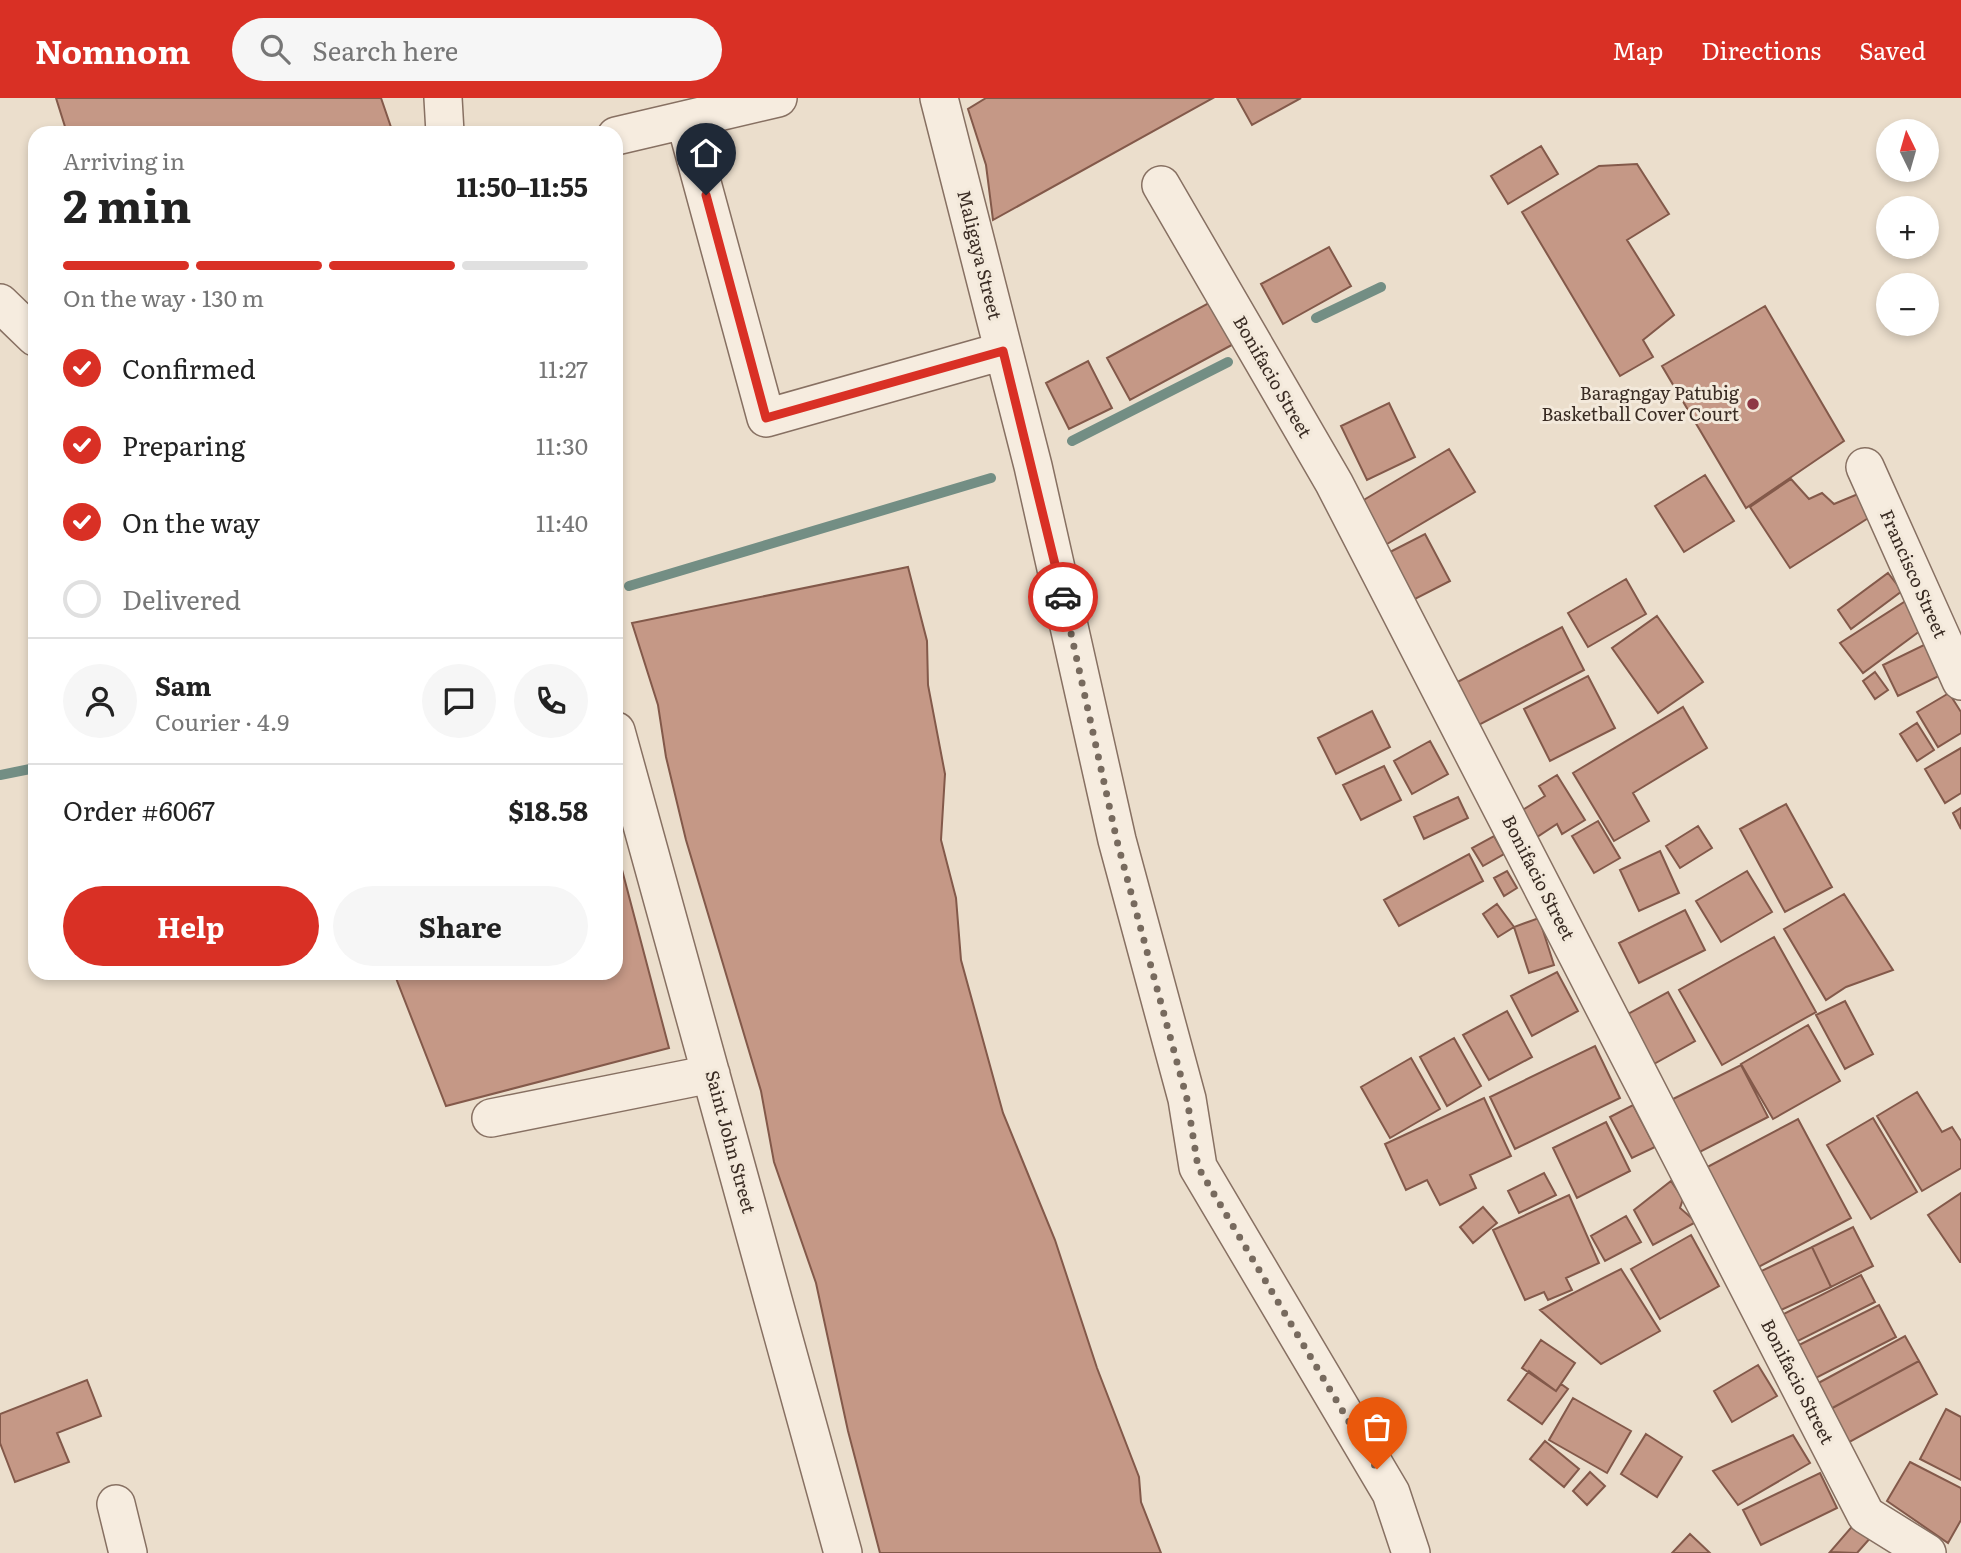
<!DOCTYPE html>
<meta charset="utf-8">
<style>
body{margin:0;font-family:Literata,serif;background:#f6f6f6;color:#222;height:100vh;display:flex;flex-direction:column;font-size:26px;white-space:nowrap}
*{box-sizing:border-box;margin:0}
p{font-size:23px;color:#767676}
.icon{flex:none;width:38px;height:38px;fill:none;stroke:currentColor;stroke-width:2;stroke-linecap:round;stroke-linejoin:round}
.map{position:relative;flex:1;overflow:hidden}
.side{position:absolute;left:28px;top:28px;width:595px;height:854px;display:flex;flex-direction:column;background:#fff;border-radius:21px;box-shadow:0 4px 10px #0003}
.side>*{flex:none}
.needle{width:46px;rotate:355deg}
.tools{position:absolute;left:1876px;top:21px;display:grid;gap:14px}
.tools a{display:grid;place-items:center;width:63px;height:63px;border-radius:50%;background:#fff;box-shadow:0 4px 10px #0003;font-size:35px}
.pin{position:absolute;display:grid;place-items:center;width:60px;height:60px;color:#fff;margin:-72px -30px;border-radius:50% 50% 50% 0;rotate:-45deg;box-shadow:0 0 7px #0007}
.pin .icon{rotate:45deg}
.courier{position:absolute;display:grid;place-items:center;width:70px;height:70px;margin:-35px;border:5px solid #d93025;border-radius:50%;background:#fff;color:#222;box-shadow:0 2px 9px #0007}
.headline em{font-style:normal;font-weight:700}
.headline div{display:flex;flex-direction:column-reverse}
.headline{display:flex;align-items:center;justify-content:space-between;height:119px;padding:0 35px}
h1{font-size:46px;font-weight:700;line-height:52px}
.bar{display:grid;grid-template-columns:repeat(4,1fr);gap:10px 7px;align-content:center;height:84px;padding:0 35px}
.bar i{height:9px;border-radius:5px;background:#e0e0e0}
.bar .on{background:#d93025}
.bar p{grid-column:span 4}
.line{display:flex;align-items:center;gap:18px;padding:0 35px;border-top:2px solid #e0e0e0}
.line div{flex:1}
.round{display:grid;place-items:center;flex:none;width:74px;height:74px;border-radius:37px;background:#f6f6f6}
ol{padding:0 35px;list-style:none}
li{display:flex;align-items:center;gap:21px;height:77px}
li p{margin-inline-start:auto}
li .icon{padding:7px;border-radius:50%;background:#d93025;color:#fff;stroke-width:4}
li:last-child{color:#767676}
li i{width:38px;height:38px;border:4px solid #e0e0e0;border-radius:50%}
.cta{display:flex;gap:14px;margin-top:auto;padding:14px 35px}
.cta a{flex:1;height:80px;border-radius:42px;background:#d93025;color:#fff;font-size:28px;font-weight:700;line-height:80px;text-align:center}
.cta a+a{background:#f6f6f6;color:#222}
header{display:flex;align-items:center;gap:42px;box-sizing:border-box;height:98px;padding:0 35px;background:#d93025;color:#fff}
header strong{font-size:33px}
nav{display:flex;gap:38px;margin-inline-start:auto;font-size:24px}
.search{width:490px;height:63px;background:#f6f6f6;display:flex;align-items:center;gap:18px;box-sizing:border-box;padding:0 24px;border-radius:38px;color:#767676;font-size:26px}
.map>svg:first-child{display:block}
</style>
<header>
<strong>Nomnom</strong>
<div class="search"><svg class="icon" aria-label="search" viewBox="0 0 24 24"><circle cx="10" cy="10" r="6"/><path d="M15 15l6 6"/></svg>Search here</div>
<nav><a>Map</a><a>Directions</a><a>Saved</a></nav>
</header>
<div class="map">
<svg width="1961" height="1455" viewBox="0 0 1961 1455">
<rect width="100%" height="100%" fill="#ebdecc"/>
<g fill="none" stroke-linecap="round" stroke-linejoin="round">
<path stroke="#738e84" stroke-width="10" d="M1316,220L1381,189
M1072,343L1228,264
M629,488L991,380
M0,677L35,670"/>
</g>
<path fill="#c59886" stroke="#83594a" stroke-width="2" d="M56,0H381L393,35H67Z
M986,0H1213L993,122L986,67L968,11Z
M1237,0H1301L1252,27Z
M1541,48L1558,76L1508,106L1491,78Z
M1637,66L1669,116L1627,142L1674,217L1643,242L1653,259L1620,278L1522,114L1599,68Z
M1329,149L1351,188L1283,226L1261,186Z
M1218,200L1241,242L1130,302L1107,260Z
M1765,208L1844,343L1746,410L1662,268Z
M1088,263L1112,310L1069,331L1046,285Z
M1389,305L1415,359L1367,382L1341,328Z
M1449,351L1475,394L1382,449L1357,406Z
M1705,377L1734,423L1684,454L1655,408Z
M1791,381L1809,401L1822,395L1834,406L1858,396L1873,417L1790,470L1750,409Z
M1425,436L1450,483L1413,502L1388,455Z
M908,469L927,543L928,587L945,676L941,742L956,800L961,862L1003,1015L1055,1142L1097,1270L1139,1379L1141,1404L1161,1455H880L848,1333L816,1185L774,1064L761,993L686,742L666,659L658,607L632,525Z
M1888,475L1902,493L1851,531L1838,512Z
M1626,481L1646,516L1588,549L1568,515Z
M1912,499L1928,527L1863,575L1840,545Z
M1657,518L1703,584L1658,615L1612,550Z
M1562,529L1584,572L1471,631L1448,589Z
M1930,544L1945,575L1898,598L1883,567Z
M1875,574L1888,592L1875,601L1863,583Z
M1588,578L1615,630L1550,663L1524,611Z
M1949,595L1961,614V635L1938,649L1917,614Z
M1683,609L1707,650L1633,695L1649,723L1614,743L1573,675Z
M1372,613L1390,649L1336,676L1318,640Z
M1917,625L1934,652L1917,663L1900,636Z
M1430,643L1448,676L1412,696L1394,663Z
M1961,650V695L1945,705L1925,671Z
M1384,668L1401,702L1361,722L1343,687Z
M1557,677L1585,722L1562,736L1557,726L1537,739L1521,713L1545,698L1539,688Z
M1458,699L1468,720L1424,741L1414,719Z
M1786,706L1832,789L1785,814L1740,731Z
M1961,710V731L1953,715Z
M1598,723L1620,760L1594,775L1572,738Z
M1698,728L1712,750L1680,770L1666,748Z
M1494,738L1504,756L1483,768L1472,750Z
M616,749L669,950L446,1008L394,875H616Z
M1660,753L1679,795L1639,813L1620,772Z
M1469,756L1483,783L1399,828L1384,802Z
M1507,773L1517,790L1504,798L1494,780Z
M1747,773L1772,814L1721,844L1696,803Z
M1844,796L1893,872L1846,889L1826,902L1784,831Z
M1497,806L1514,829L1498,839L1483,816Z
M1685,812L1705,852L1639,885L1619,845Z
M1539,820L1554,867L1529,875L1514,829Z
M1774,839L1816,914L1722,967L1679,892Z
M1557,874L1578,913L1532,938L1511,898Z
M1668,894L1695,943L1645,971L1617,922Z
M1845,903L1873,956L1845,971L1816,917Z
M1507,913L1532,959L1489,982L1463,937Z
M1808,927L1840,983L1773,1021L1741,966Z
M1454,940L1481,988L1447,1008L1420,959Z
M1595,948L1620,1000L1515,1051L1490,999Z
M1411,960L1440,1011L1390,1040L1361,989Z
M1741,967L1768,1019L1690,1059L1663,1006Z
M1917,994L1942,1034L1952,1029L1961,1043V1070L1922,1093L1877,1018Z
M1484,1000L1511,1058L1470,1077L1476,1090L1440,1107L1427,1082L1406,1092L1385,1046Z
M1633,1007L1655,1049L1632,1060L1610,1019Z
M1873,1020L1917,1094L1871,1121L1827,1047Z
M1798,1021L1851,1120L1749,1174L1696,1075Z
M1606,1024L1630,1073L1577,1100L1553,1050Z
M1544,1075L1556,1097L1519,1115L1508,1093Z
M1671,1083L1683,1101L1680,1110L1696,1124L1653,1147L1634,1112Z
M1961,1095V1164H1960L1928,1117Z
M1569,1097L1599,1165L1566,1180L1572,1192L1548,1202L1544,1194L1525,1202L1493,1132Z
M1483,1109L1497,1125L1473,1145L1460,1129Z
M1626,1118L1641,1144L1605,1163L1591,1138Z
M1853,1129L1873,1168L1831,1189L1812,1149Z
M1691,1137L1719,1188L1660,1221L1631,1171Z
M1812,1149L1831,1189L1770,1217L1751,1178Z
M1621,1171L1660,1233L1601,1266L1540,1212Z
M1861,1177L1875,1204L1788,1248L1774,1221Z
M1879,1207L1896,1239L1806,1285L1789,1252Z
M1905,1238L1919,1263L1825,1314L1811,1289Z
M1541,1242L1575,1265L1556,1293L1522,1270Z
M1919,1263L1937,1296L1844,1347L1825,1314Z
M1758,1267L1777,1298L1732,1324L1714,1293Z
M1529,1273L1556,1293L1561,1286L1568,1291L1542,1326L1508,1302Z
M87,1282L101,1318L57,1335L69,1364L15,1384L0,1345V1316Z
M1573,1300L1631,1333L1607,1375L1549,1342Z
M1946,1311L1961,1319V1382L1920,1361Z
M1646,1336L1682,1359L1657,1399L1621,1376Z
M1793,1337L1810,1365L1738,1407L1713,1373Z
M1545,1343L1579,1371L1564,1389L1530,1361Z
M1910,1364L1961,1390V1422L1948,1445L1887,1403Z
M1590,1374L1605,1388L1587,1407L1573,1393Z
M1820,1375L1837,1410L1761,1447L1743,1412Z
M1856,1424L1872,1438L1857,1455L1830,1454Z
M1690,1436L1710,1455H1672Z"/>
<g fill="none" stroke-linecap="round" stroke-linejoin="round">
<defs>
<path id="minor" d="M443,0L445,35
M939,0L1033,368L1117,742L1187,1001L1198,1069L1391,1395L1411,1455
M685,22L766,320L1003,253
M616,38L778,0
M1161,87L1334,385L1866,1417L1927,1455
M0,205L35,239
M1865,369L1961,583
M616,633L843,1455
M491,1020L711,976
M116,1406L128,1455"/>
</defs>
<use href="#minor" stroke="#877062" stroke-width="40"/>
<use href="#minor" stroke="#f6ecdf" stroke-width="37"/>
</g>
<g fill="none" stroke-linecap="round" stroke-linejoin="round">
<path stroke="#776a5e" stroke-width="7" stroke-dasharray="0 12.6" d="M1063,499L1117,743L1187,1001L1198,1069L1377,1371"/>
<path stroke="#d93025" stroke-width="9" d="M706,97L766,320L1003,253L1063,499"/>
</g>
<circle fill="#8f3845" stroke="#f3e9db" stroke-width="2.5" cx="1753" cy="306" r="7"/>
<g text-anchor="middle" stroke-width="6" stroke-linejoin="round" paint-order="stroke">
<g font-size="18" fill="#392b23" stroke="#f3e9db">
<text transform="translate(979 157) rotate(76)" y="6">Maligaya Street</text>
<text transform="translate(1272 279) rotate(60)" y="6">Bonifacio Street</text>
<text transform="translate(1913 476) rotate(66)" y="6">Francisco Street</text>
<text transform="translate(1538 780) rotate(63)" y="6">Bonifacio Street</text>
<text transform="translate(730 1044) rotate(75)" y="6">Saint John Street</text>
<text transform="translate(1797 1284) rotate(63)" y="6">Bonifacio Street</text>
</g>
<g font-size="18" fill="#392b23" stroke="#f3e9db" text-anchor="end">
<text x="1739" y="302">Baragngay Patubig<tspan x="1739" dy="21">Basketball Cover Court</tspan></text>
</g>
</g>
</svg>
<div class="tools">
<a><svg class="needle" viewBox="-14 -14 28 28"><path d="M0-13l5 13h-10z" fill="#e53935"/><path d="M0 13l5-13h-10z" fill="#767676"/></svg></a>
<a>+</a>
<a>−</a>
</div>
<div class="pin" style="left:1377px;top:1371px;background:#ea580c"><svg class="icon" aria-label="bag" viewBox="0 0 24 24"><path d="M5 8h14l-1 12H6zM9 8a3 3 0 0 1 6 0"/></svg></div>
<div class="pin" style="left:706px;top:97px;background:#1f2937"><svg class="icon" aria-label="home" viewBox="0 0 24 24"><path d="M3 11l9-7 9 7M6 9v11h12V9"/></svg></div>
<div class="courier" style="left:1063px;top:499px"><svg class="icon" aria-label="car" viewBox="0 0 24 24"><path d="M5 17H2v-5l4-1 3-4h7l3 4 3 1v5h-3M9 17h6M6 11h13"/><circle cx="7" cy="17" r="2"/><circle cx="17" cy="17" r="2"/></svg></div>
<section class="side">
<div class="headline"><div><h1>2 min</h1><p>Arriving in</p></div><em>11:50–11:55</em></div>
<div class="bar"><i class="on"></i><i class="on"></i><i class="on"></i><i></i><p>On the way · 130 m</p></div>
<ol>
<li><svg class="icon" aria-label="check" viewBox="0 0 24 24"><path d="M5 12l5 5 9-10"/></svg>Confirmed<p>11:27</p></li>
<li><svg class="icon" aria-label="check" viewBox="0 0 24 24"><path d="M5 12l5 5 9-10"/></svg>Preparing<p>11:30</p></li>
<li><svg class="icon" aria-label="check" viewBox="0 0 24 24"><path d="M5 12l5 5 9-10"/></svg>On the way<p>11:40</p></li>
<li><i></i>Delivered</li>
</ol>
<div class="line" style="height:126px"><a class="round"><svg class="icon" aria-label="person" viewBox="0 0 24 24"><circle cx="12" cy="8" r="4"/><path d="M4 21q1-7 8-7t8 7"/></svg></a><div><b>Sam</b><p>Courier · 4.9</p></div><a class="round"><svg class="icon" aria-label="chat" viewBox="0 0 24 24"><path d="M4 5h16v11H9l-5 4z"/></svg></a><a class="round"><svg class="icon" aria-label="phone" viewBox="0 0 24 24"><path d="M5 4h4l2 5-3 2q2 4 5 5l2-3 5 2v4C11 20 4 13 5 4z"/></svg></a></div>
<div class="line" style="height:91px"><div>Order #6067</div><b>$18.58</b></div>
<div class="cta"><a>Help</a><a>Share</a></div>
</section>
</div>
